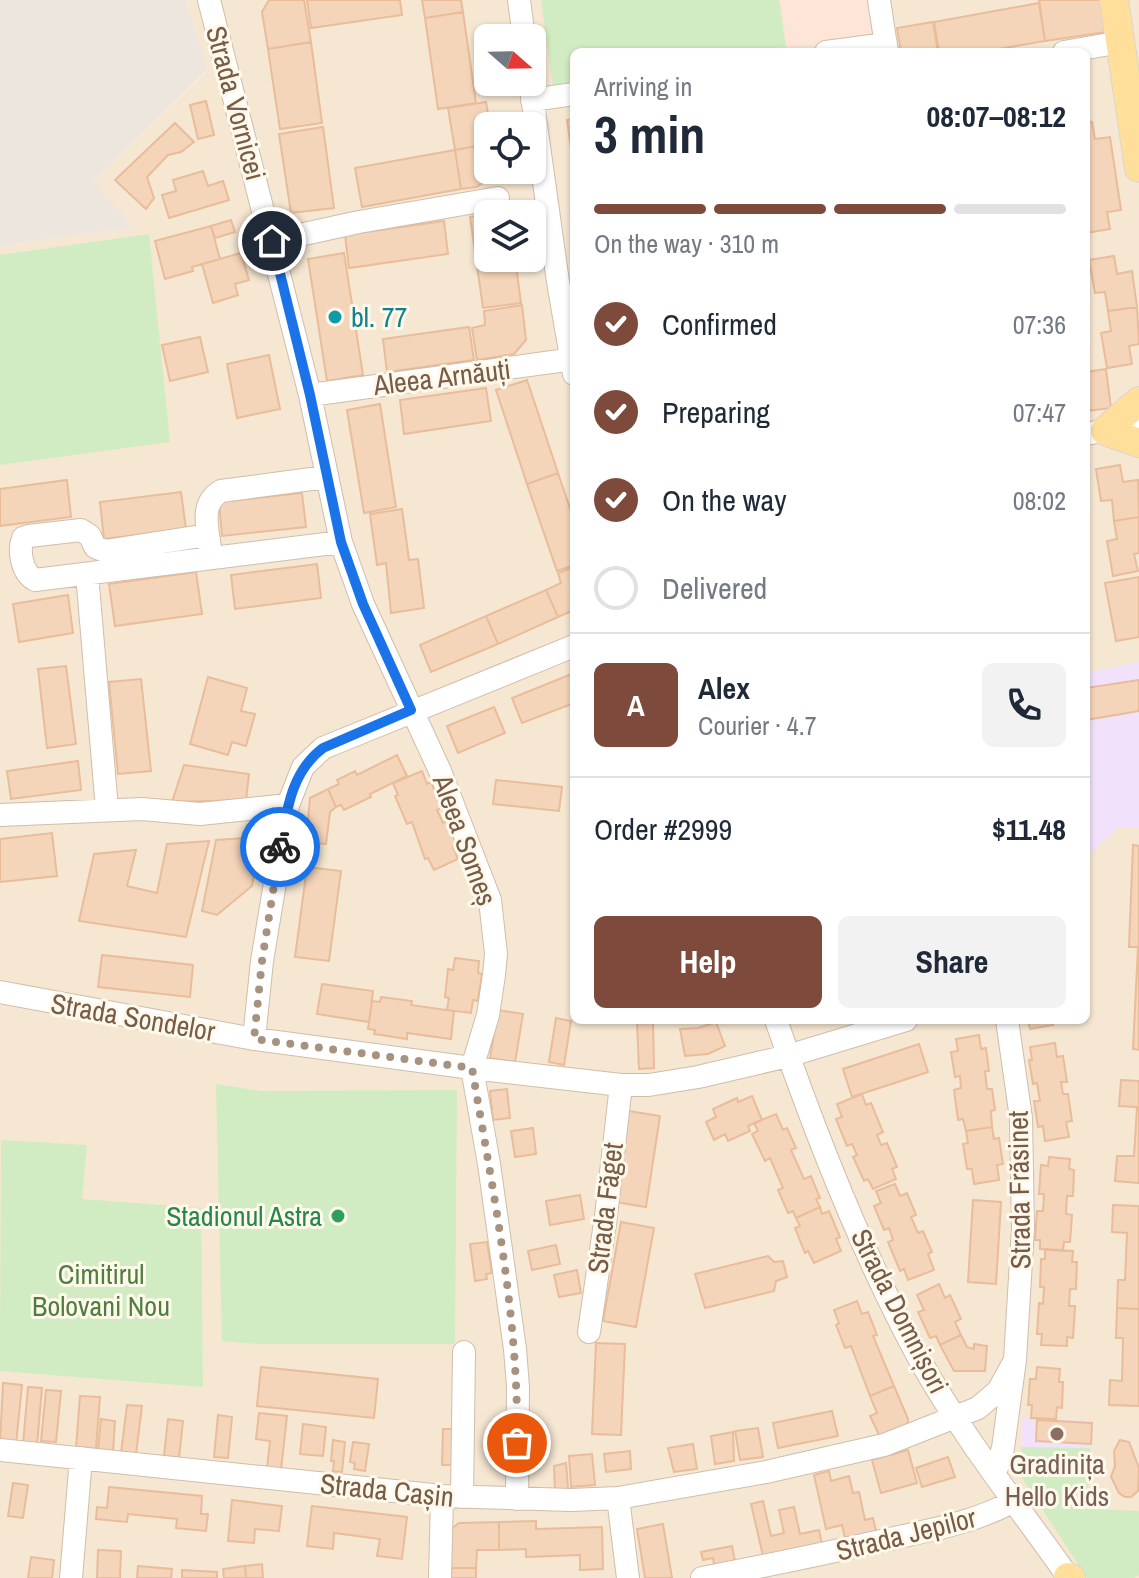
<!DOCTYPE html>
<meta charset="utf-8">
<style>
body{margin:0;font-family:"Archivo Narrow",sans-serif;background:#f2f2f3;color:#1f2937;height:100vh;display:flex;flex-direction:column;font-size:30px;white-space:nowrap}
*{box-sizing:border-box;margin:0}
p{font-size:26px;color:#747a83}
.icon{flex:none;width:44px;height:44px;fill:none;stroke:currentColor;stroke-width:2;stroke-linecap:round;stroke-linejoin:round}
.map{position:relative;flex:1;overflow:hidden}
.details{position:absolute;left:570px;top:48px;width:520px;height:976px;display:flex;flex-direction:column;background:#fff;border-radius:12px;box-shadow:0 2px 6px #0004}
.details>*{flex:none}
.needle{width:52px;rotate:110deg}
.tools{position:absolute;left:474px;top:24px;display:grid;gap:16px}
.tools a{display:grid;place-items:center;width:72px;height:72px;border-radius:12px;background:#fff;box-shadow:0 2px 6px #0004;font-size:40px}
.pin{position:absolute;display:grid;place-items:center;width:68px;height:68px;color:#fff;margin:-34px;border:4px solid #fff;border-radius:50%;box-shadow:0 2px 8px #0007}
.courier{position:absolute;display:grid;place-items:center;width:80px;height:80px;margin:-40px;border:6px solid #1a73e8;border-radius:50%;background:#fff;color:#222;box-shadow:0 2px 10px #0007}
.summary em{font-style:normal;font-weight:700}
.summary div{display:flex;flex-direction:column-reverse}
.summary{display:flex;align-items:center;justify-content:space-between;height:136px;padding:0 24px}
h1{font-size:52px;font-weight:700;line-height:60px}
.bar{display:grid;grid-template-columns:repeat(4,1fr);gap:12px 8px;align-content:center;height:96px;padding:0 24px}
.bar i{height:10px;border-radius:6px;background:#e0e1e3}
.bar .selected{background:#7d4a3c}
.bar p{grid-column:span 4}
.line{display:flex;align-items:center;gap:20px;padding:0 24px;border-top:2px solid #e0e1e3}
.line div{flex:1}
.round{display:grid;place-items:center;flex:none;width:84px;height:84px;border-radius:12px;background:#f2f2f3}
ol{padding:0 24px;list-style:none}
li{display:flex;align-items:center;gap:24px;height:88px}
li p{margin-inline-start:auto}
li .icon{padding:8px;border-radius:50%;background:#7d4a3c;color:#fff;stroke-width:4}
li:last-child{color:#747a83}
li i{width:44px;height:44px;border:4px solid #e0e1e3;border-radius:50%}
.button{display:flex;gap:16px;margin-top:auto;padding:16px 24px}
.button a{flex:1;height:92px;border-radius:12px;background:#7d4a3c;color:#fff;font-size:32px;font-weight:700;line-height:92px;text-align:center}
.button a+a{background:#f2f2f3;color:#1f2937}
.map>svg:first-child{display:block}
</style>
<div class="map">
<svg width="1139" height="1578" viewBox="0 0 1139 1578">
<rect width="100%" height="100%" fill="#fef5e5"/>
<path fill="#f6e7d2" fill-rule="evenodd" d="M186,0H1139V1578H0V246L132,227L94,181L207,71ZM488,38H532V82H488ZM574,52H1086V1020H574ZM488,126H532V170H488ZM488,214H532V258H488Z"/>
<path fill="#ffe5d8" d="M781,0H869L874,33L788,48Z"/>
<path fill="#ede6df" d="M0,0H186L207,70L94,181L133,227L0,246Z"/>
<path fill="#f2e1fa" d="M1139,662V827L1118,828L1086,857V673Z
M1022,1418L1093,1421L1091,1448L1021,1447Z"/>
<path fill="#d1ecc2" d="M541,0H779L786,47L757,52H574V84L553,88Z
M149,234L170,442L0,465V255Z
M216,1084L261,1091L457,1090L455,1344H260L222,1341Z
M1,1140L87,1145L82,1199L201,1208L203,1387L0,1371Z
M1021,1447L1091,1448L1087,1509L1139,1511V1575L1134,1578H1087L1022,1478Z"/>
<path fill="#f5d5ba" stroke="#e9bc9a" stroke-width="2" d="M269,0H304L311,42L268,49L262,12Z
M307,0H400L402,15L311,28Z
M422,0H461L463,12L425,18Z
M1039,0H1102L1106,32L1045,41Z
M1039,3L1045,41L982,52H939L934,22Z
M463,12L476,103L438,109L425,18Z
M933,22L938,52H901L897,28Z
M311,42L322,123L280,129L268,49Z
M206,101L214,135L198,139L190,105Z
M486,102L490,126L488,144L455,150L448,108Z
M574,119V162H573L567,120Z
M1092,122L1095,139L1110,137L1121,210L1107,212L1110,229L1086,233V197H1089L1086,178V123Z
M175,123L194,142L181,152L168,155L147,177L154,198L146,209L115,180Z
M323,127L334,208L291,213L279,134Z
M488,144V170H493L492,176L477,187L461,189L455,150Z
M455,150L461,189L362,207L355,168Z
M203,171L208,186L223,181L229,200L169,218L162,195L176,191L173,180Z
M488,215V258H515L521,303L483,308L470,217Z
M231,220L235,232L215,238L211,226Z
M444,221L448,254L349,268L345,235Z
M211,226L220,259L192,267L193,271L165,279L155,241Z
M241,253L249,280L235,284L238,295L213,303L202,264Z
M344,253L363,375L327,381L308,259Z
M1114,256L1117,274L1132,271L1137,307L1108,311L1105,292L1095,293L1089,260Z
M522,305L526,340L514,354L477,360L472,328L485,325L484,311Z
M1137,307L1139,344L1129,346L1132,364L1107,368L1101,333L1111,331L1108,311Z
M469,327L474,360L387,372L383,339Z
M200,337L208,372L170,381L162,345Z
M269,355L280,409L237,418L227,364Z
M1106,369L1111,408L1086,411V372Z
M527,380L558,473L527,484L496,390Z
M486,388L491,421L404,434L400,400Z
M380,404L396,507L364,513L347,410Z
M1120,465L1123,482L1138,480L1139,517L1114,521L1112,500L1101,501L1096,469Z
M558,473L574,520V565L557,571L527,484Z
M67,480L71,517L0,526V489Z
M181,492L186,529L104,539L100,502Z
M302,493L306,527L222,536L219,502Z
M402,509L409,560L418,559L424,608L391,613L386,563L377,565L370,514Z
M1139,517V553L1134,554L1138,571L1113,576L1107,541L1117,539L1114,521Z
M317,564L321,598L235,609L231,575Z
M574,567V610L558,617L546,590L561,583L558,573Z
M196,572L202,614L115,626L109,584Z
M1139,577V637L1116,641L1105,583Z
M546,590L558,617L498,644L486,616Z
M68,595L73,633L19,642L13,604Z
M486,616L498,644L431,672L420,645Z
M66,666L76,744L47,748L38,669Z
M574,673V703L522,723L512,698Z
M208,677L247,688L241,711L255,714L246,746L232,742L228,755L190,744Z
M141,679L151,771L118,774L109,682Z
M1139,680V711L1086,720V688Z
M494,707L505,733L458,753L447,726Z
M397,755L407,776L370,794L371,797L344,810L341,805L336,807L328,789L339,784L337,780L355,771L357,775Z
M78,761L81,790L11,799L7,771Z
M184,765L249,774L246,800L172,802Z
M422,771L427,784L431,782L442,808L437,810L443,823L447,821L457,845L453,847L458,859L434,870L428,858L425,859L412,822L407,824L395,796L398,795L393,783Z
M496,780L562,787L559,811L493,804Z
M328,789L336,807L330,812L326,844L306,842L310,798Z
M52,833L57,876L0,882V839Z
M261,837L252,886L217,915L202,911L216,840Z
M209,841L186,937L79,921L94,854L136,850L127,886L157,893L167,844Z
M1133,845L1139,846V947H1129Z
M307,867L341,871L329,961L295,957Z
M1138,947H1139V1050L1133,1049Z
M102,955L193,965L190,997L98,987Z
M455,958L479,961L478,973L482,974L478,1001L473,1000L471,1013L447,1010L449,998L445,997L448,969L453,970Z
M322,984L373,991L369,1022L317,1014Z
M381,997L412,1001L411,1005L454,1011L451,1039L407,1033V1039L374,1034L375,1030L368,1029L372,1001L380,1002Z
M498,1010L523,1014L515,1062L490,1058Z
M556,1018L571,1021L564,1065L549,1062Z
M1028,1020H1052L1053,1025L1030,1029Z
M653,1021L654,1068L639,1069L637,1022Z
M716,1022L725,1046L708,1054L685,1056L680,1029L698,1028Z
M979,1035L981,1049L986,1048L989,1071H985L987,1089H992L995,1110L991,1111L992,1127L966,1131L963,1119L958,1120L954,1090L961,1088L960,1076L955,1077L951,1052L958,1051L956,1039Z
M1055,1043L1057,1057L1063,1056L1067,1082H1061L1063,1094H1068L1072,1121L1066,1122L1069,1137L1045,1141L1043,1126L1038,1127L1034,1101H1040L1037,1083L1033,1084L1029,1060H1032L1030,1047Z
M919,1044L928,1072L852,1097L843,1069Z
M1121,1080L1139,1081V1183L1115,1181L1117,1156H1134L1137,1107L1119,1106Z
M507,1089L510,1118L493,1120L490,1091Z
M862,1094L866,1105L871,1103L883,1132L877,1135L881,1145L887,1143L897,1167L892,1169L896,1179L873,1189L868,1179L864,1181L853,1157L857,1155L852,1144L847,1146L836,1119L842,1117L837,1104Z
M752,1096L762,1120L748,1126L750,1131L728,1141L725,1134L714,1140L706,1122L716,1117L713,1109L737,1098L738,1102Z
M629,1111L660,1116L646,1207L615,1202Z
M776,1114L783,1130L787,1128L796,1148L791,1150L804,1179L811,1176L820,1198L816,1199L820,1207L796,1218L793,1211L788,1213L778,1190L783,1188L770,1158L765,1161L752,1134L758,1131L754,1123Z
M992,1127L994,1139L999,1138L1003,1164L997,1165L999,1180L974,1184L972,1169H967L963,1144L968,1143L966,1131Z
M533,1128L536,1154L515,1157L511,1131Z
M1049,1157L1070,1159L1069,1169L1074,1170L1073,1196H1067L1066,1214L1072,1215L1070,1242H1064L1063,1251L1040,1249V1240H1035L1037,1211H1043L1044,1194H1039L1041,1165L1048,1166Z
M895,1184L900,1196L907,1193L916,1215L911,1217L918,1233L923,1231L932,1252L928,1254L934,1270L908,1280L904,1269L900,1271L888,1242L893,1240L889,1228L884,1230L874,1206L881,1203L876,1191Z
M580,1195L584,1219L550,1225L546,1201Z
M973,1200L1001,1202L996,1284L968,1282Z
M1113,1205L1139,1206V1309L1117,1308L1118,1280H1125L1127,1233L1112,1232Z
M820,1207L822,1214L829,1211L840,1237L836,1239L841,1251L814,1263L808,1251L805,1253L795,1228L800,1226L796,1218Z
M621,1222L654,1228L636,1327L603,1321Z
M487,1242L492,1273L486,1274L487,1279L475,1281L470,1244Z
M556,1245L560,1264L532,1270L528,1251Z
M1045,1249L1073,1251L1072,1262H1077L1076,1289H1070L1069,1306H1075L1073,1338L1067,1337V1346L1041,1345L1042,1334H1037L1039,1303L1043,1304L1044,1287H1040L1041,1259H1045Z
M768,1256L774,1262L783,1261L787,1277L776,1281L774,1291L705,1308L695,1274Z
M577,1270L581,1293L559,1297L554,1275Z
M939,1284L945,1298L950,1295L961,1319L955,1322L961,1335L940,1345L936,1336L930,1338L918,1312L924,1310L917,1295Z
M857,1301L862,1314L868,1312L877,1335L873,1336L894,1386L870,1396L851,1346L845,1348L836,1325L839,1323L834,1310Z
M1117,1308L1139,1309V1406L1109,1405L1110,1380L1122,1381L1123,1338H1116Z
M961,1335L967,1347L974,1349V1344L987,1346L985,1371H954L940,1345Z
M596,1343L625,1344L621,1435L592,1434Z
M261,1367L378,1379L374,1418L257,1406Z
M1037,1367L1060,1369L1059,1382H1063L1062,1408L1057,1407L1056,1419L1031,1418L1032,1405H1028L1030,1379H1036Z
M3,1383L22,1385L16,1444L0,1443Z
M894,1386L908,1419L907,1427L881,1439L870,1416L877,1413L870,1396Z
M28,1387L42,1388L37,1445L23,1444Z
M46,1390L61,1391L56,1442L41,1441Z
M80,1396L100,1397L96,1449L76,1447Z
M127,1405L142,1406L136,1454L121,1453Z
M832,1411L838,1436L778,1448L773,1423Z
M259,1413L287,1416L281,1470L267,1469L270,1441L256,1439Z
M218,1415L232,1417L228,1458L214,1457Z
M101,1419L115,1421L113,1452L98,1450Z
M168,1419L183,1421L179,1458L164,1456Z
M1037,1420L1092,1423L1091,1444L1036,1441Z
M303,1424L326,1427L323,1456L300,1454Z
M758,1428L763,1457L740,1460L735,1431Z
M443,1429H458L459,1465H442Z
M733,1432L734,1461L715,1464L711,1436Z
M333,1440L345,1442L342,1472L333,1471L334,1461H331Z
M1120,1440L1129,1442L1139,1468L1138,1491L1131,1497H1125L1119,1493L1111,1477L1115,1466L1114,1451Z
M353,1442L369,1444L365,1471L354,1469L355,1463L350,1462Z
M693,1444L697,1469L674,1472L668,1448Z
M908,1450L917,1483L881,1493L872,1460Z
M630,1451L631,1469L606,1472L604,1454Z
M592,1454L595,1485L571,1487L569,1456Z
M948,1457L955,1477L922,1487L916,1468Z
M566,1463L568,1489L555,1490L554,1466Z
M829,1471L831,1481L849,1476L853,1493L859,1492L865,1520L873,1518L877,1535L846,1542L842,1525L826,1529L814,1475Z
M13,1483L28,1485L23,1518L8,1516Z
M109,1487L202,1496L201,1514H208L206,1531L176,1528L177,1519L128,1514L127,1522L96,1519L97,1507L107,1508Z
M232,1500L282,1506L279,1531L255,1529L254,1543L228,1541Z
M763,1501L771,1536L784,1533L779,1510L794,1507L800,1534L819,1530L823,1549L763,1556L751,1504Z
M312,1506L407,1517L402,1559L377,1556L380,1539L334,1533L333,1549L307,1546Z
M536,1521V1529L602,1527L603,1569L580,1570V1555L526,1557V1549L499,1550V1522Z
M499,1522V1550H477L476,1568H451V1529L459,1523Z
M663,1524L672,1578H645L637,1529Z
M732,1546L736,1567L715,1571L713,1558L703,1560L701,1552Z
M98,1550L121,1551L120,1578H97Z
M31,1557L54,1560L52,1578H28Z
M262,1564L263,1578H246L245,1566Z
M138,1566L172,1569L171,1578H137Z
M245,1566L246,1578H224L223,1569Z
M451,1568H476V1578H451Z
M182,1570L217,1572V1578H182Z"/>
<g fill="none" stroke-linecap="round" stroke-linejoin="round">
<defs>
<path id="minor" d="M209,0L310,395L341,542L363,604L440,771L490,900L496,954L494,975L488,1015L472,1068L489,1164L515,1349L518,1387L517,1499
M519,0L524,38
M879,0L887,52
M826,52L886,44
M1064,52L1121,42
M530,82L558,282L574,374
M532,100L574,94
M272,241L359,222L498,198
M310,395L574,359
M1086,434L1139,424
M208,535L105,551L95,547L90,536L81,530L29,536L23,538C18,551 22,573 35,580L341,542
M210,549C208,528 199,504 221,491L326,477
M87,574L107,809
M0,815L142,809L200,814L288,805
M0,992L254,1039L472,1068L621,1085H649L698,1077L788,1056L906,1020
M776,1020C816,1136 862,1254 921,1362C964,1438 1019,1507 1069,1578
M254,1039L262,961L288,805L303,767L323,748L574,646
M589,1332L606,1216L621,1085
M0,1450L442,1496L571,1500L618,1498L766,1472L884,1445L978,1408L998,1391L1015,1360
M995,1474L1003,1448L1015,1360L1023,1228L1021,1118L1007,1020
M462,1497L464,1352
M618,1498L628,1578
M71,1578L81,1458
M440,1578L442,1496
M702,1578C765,1566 827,1553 890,1539C935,1529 973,1523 1014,1501"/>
<path id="major" d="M1114,0L1139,168
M1105,431L1139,401
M1105,431L1139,443
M1068,1577L1071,1578"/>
</defs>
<use href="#minor" stroke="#d0bdaa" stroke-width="24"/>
<use href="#major" stroke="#dcd5cf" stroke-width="30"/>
<use href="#minor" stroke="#fff" stroke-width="22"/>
<use href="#major" stroke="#ffdf9a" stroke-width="28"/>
</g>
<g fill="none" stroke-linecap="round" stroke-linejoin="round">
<path stroke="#a7927f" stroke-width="8" stroke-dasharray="0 14.4" d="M280,847L262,961L254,1039L472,1068C493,1192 519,1317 517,1443"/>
<path stroke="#1a73e8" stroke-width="10" d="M272,241L310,395L341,542L363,604L411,710L323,748C291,772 287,810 280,847"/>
</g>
<circle fill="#0f9aa8" stroke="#fff9ec" stroke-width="3" cx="335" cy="317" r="8"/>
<circle fill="#2e9e5b" stroke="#fff9ec" stroke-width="3" cx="338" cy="1216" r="8"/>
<circle fill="#8d6e63" stroke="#fff9ec" stroke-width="3" cx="1057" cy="1434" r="8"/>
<g text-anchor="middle" stroke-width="6" stroke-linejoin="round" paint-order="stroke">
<g font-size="28" fill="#785c48" stroke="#fff9ec">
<text transform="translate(236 103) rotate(75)" y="10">Strada Vornicei</text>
<text transform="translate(442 377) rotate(-7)" y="10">Aleea Arnăuți</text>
<text transform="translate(465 840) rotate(70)" y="10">Aleea Someș</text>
<text transform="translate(133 1017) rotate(10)" y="10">Strada Sondelor</text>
<text transform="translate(1019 1190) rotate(-91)" y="10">Strada Frăsinet</text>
<text transform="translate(605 1208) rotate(-83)" y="10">Strada Făget</text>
<text transform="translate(900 1311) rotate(63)" y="10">Strada Domnișori</text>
<text transform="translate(387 1490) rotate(6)" y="10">Strada Cașin</text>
<text transform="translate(906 1534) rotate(-14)" y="10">Strada Jepilor</text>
</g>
<g font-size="28" fill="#0d838f" stroke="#fff9ec" text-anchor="start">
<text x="351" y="327">bl. 77</text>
</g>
<g font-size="28" fill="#27864d" stroke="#fff9ec" text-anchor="end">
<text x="322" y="1226">Stadionul Astra</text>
</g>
<g font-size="28" fill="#4e7f3f" stroke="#fff9ec">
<text x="101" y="1284">Cimitirul<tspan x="101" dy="32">Bolovani Nou</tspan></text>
</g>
<g font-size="28" fill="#785e54" stroke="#fff9ec">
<text x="1057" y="1474">Gradinița<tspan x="1057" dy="32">Hello Kids</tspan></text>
</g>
</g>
</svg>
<div class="tools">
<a><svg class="needle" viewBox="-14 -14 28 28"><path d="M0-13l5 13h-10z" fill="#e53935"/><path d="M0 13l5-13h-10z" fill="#747a83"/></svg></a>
<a><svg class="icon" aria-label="locate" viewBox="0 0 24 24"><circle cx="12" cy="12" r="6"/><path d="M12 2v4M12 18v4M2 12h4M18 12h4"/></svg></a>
<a><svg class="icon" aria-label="layers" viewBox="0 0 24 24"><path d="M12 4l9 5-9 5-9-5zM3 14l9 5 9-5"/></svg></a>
</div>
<div class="pin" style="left:517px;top:1443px;background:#ea580c"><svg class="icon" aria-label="bag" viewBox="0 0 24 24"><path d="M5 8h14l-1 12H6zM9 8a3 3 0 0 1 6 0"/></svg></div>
<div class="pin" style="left:272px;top:241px;background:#1f2937"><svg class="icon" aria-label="home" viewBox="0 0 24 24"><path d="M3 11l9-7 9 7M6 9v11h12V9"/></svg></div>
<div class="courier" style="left:280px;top:847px"><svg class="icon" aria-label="bike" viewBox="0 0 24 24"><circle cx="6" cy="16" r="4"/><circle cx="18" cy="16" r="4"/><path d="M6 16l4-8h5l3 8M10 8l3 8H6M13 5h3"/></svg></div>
<section class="details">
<div class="summary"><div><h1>3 min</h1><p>Arriving in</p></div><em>08:07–08:12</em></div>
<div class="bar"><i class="selected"></i><i class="selected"></i><i class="selected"></i><i></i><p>On the way · 310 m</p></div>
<ol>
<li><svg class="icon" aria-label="check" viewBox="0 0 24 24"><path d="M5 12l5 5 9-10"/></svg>Confirmed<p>07:36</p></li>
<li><svg class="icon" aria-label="check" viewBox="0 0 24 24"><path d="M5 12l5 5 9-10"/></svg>Preparing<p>07:47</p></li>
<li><svg class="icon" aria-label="check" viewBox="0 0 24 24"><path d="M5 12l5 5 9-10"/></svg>On the way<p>08:02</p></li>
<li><i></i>Delivered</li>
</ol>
<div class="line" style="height:144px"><b class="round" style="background:#7d4a3c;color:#fff">A</b><div><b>Alex</b><p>Courier · 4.7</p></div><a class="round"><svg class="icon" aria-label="phone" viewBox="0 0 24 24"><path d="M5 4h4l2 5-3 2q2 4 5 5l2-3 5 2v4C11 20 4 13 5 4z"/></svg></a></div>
<div class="line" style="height:104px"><div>Order #2999</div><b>$11.48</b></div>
<div class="button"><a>Help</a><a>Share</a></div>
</section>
</div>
